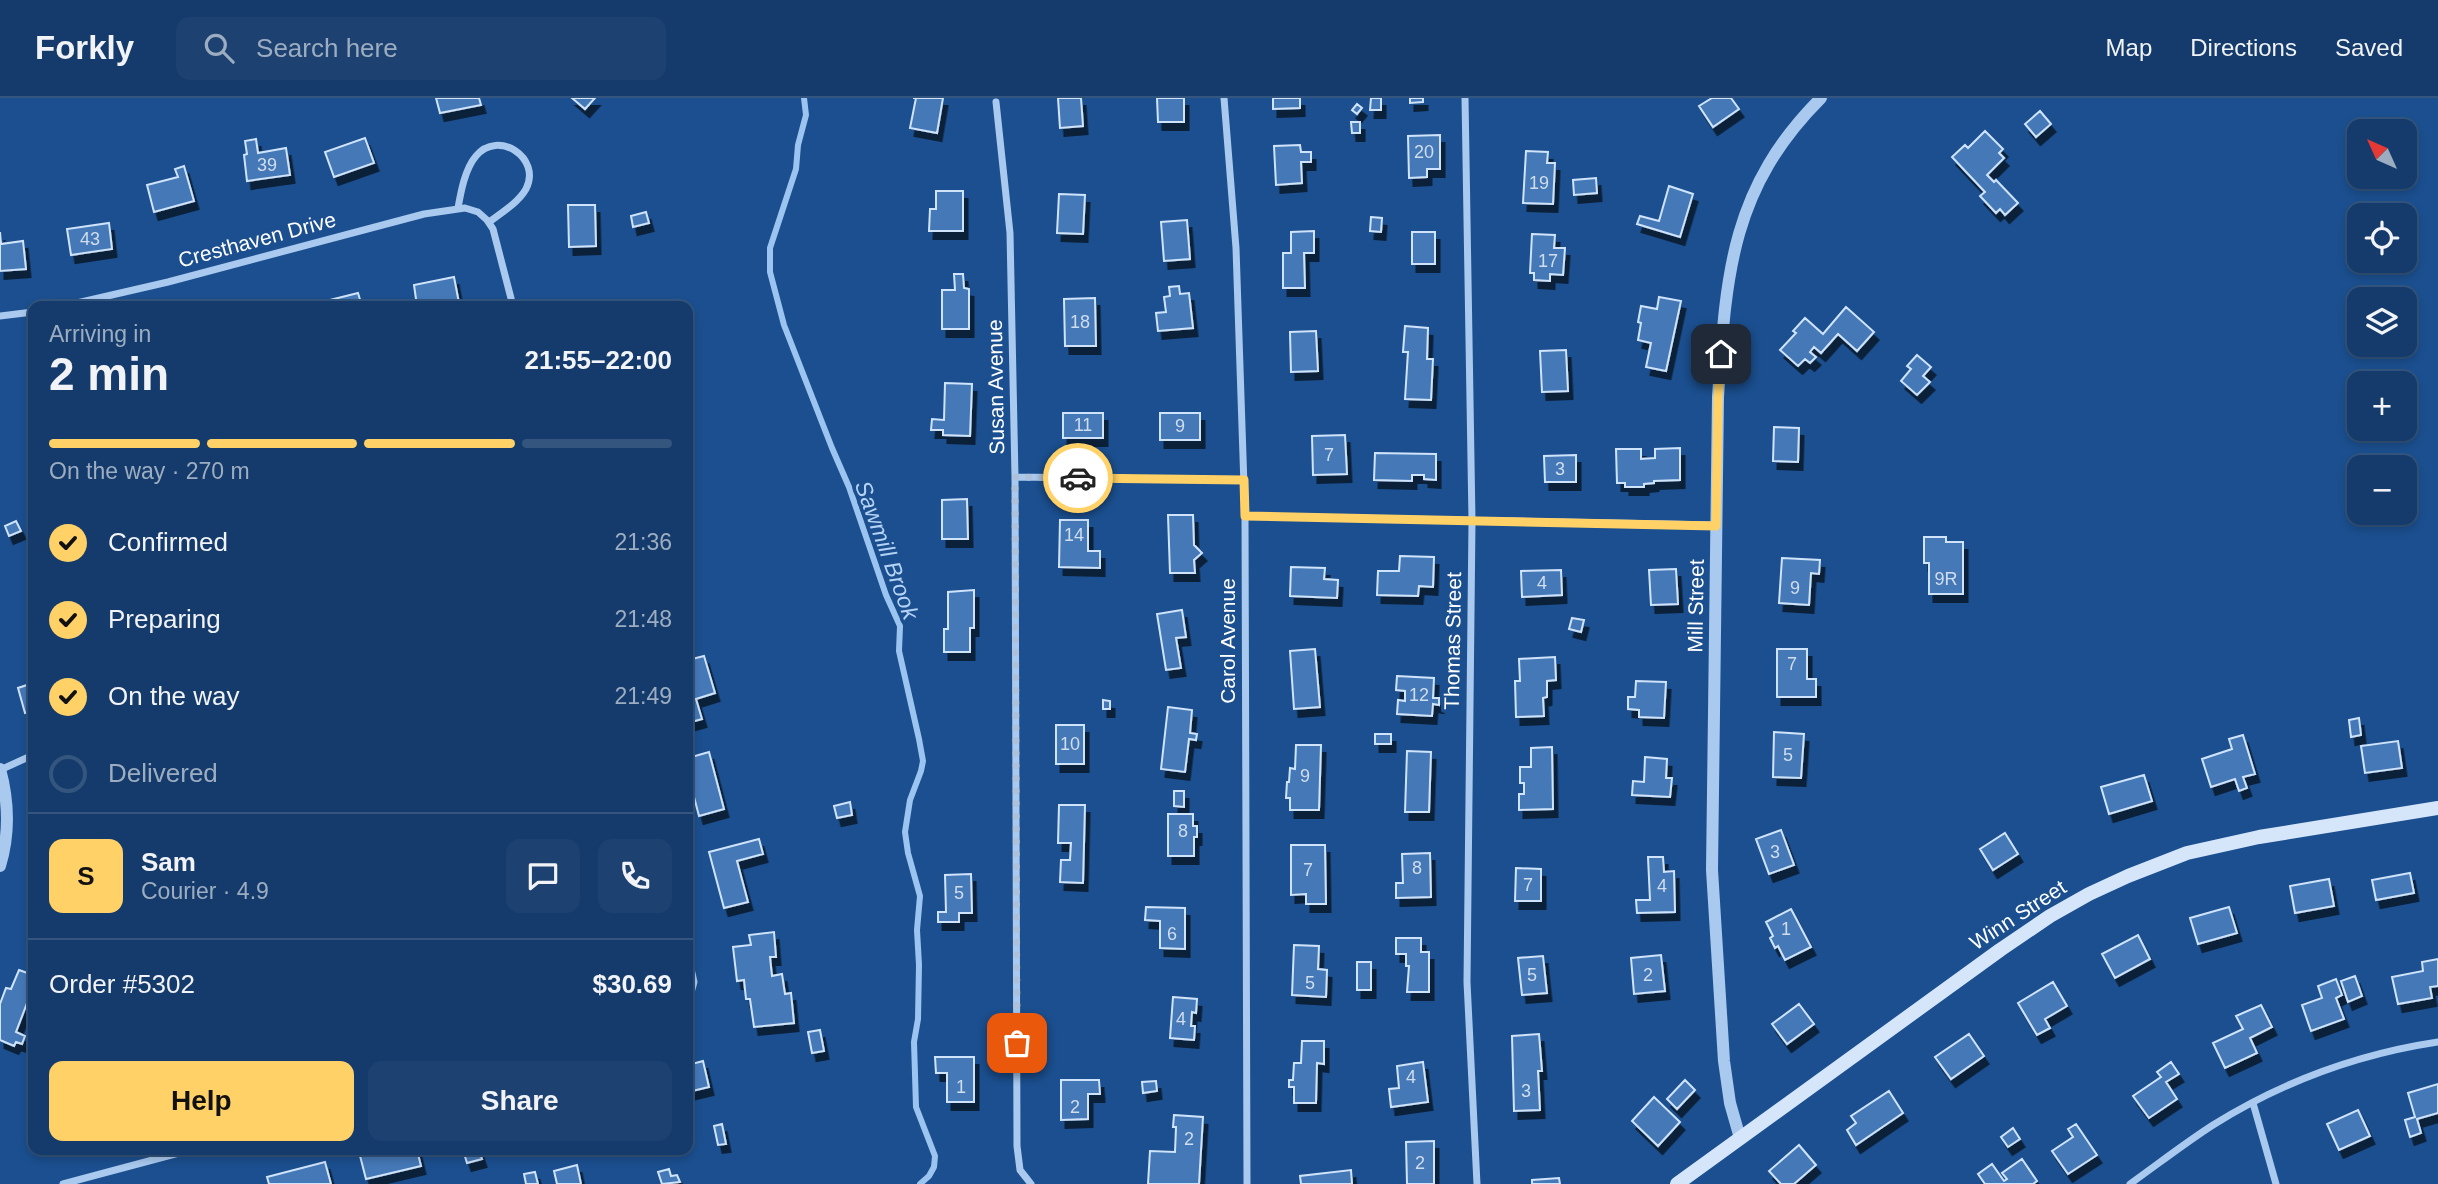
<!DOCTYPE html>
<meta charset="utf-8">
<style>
body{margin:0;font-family:Helvetica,sans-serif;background:#1d4271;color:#f1f3f6;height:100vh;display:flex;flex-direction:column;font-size:26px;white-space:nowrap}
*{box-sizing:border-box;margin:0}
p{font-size:23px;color:#9dadc1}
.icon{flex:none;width:38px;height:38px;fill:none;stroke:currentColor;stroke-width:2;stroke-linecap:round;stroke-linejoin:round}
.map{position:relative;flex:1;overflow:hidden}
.side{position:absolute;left:28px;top:203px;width:665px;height:854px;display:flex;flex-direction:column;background:#143b6b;border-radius:14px;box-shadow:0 4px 10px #0003,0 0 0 2px #33557e}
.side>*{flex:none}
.needle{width:46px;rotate:315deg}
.tools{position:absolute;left:2347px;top:21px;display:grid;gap:14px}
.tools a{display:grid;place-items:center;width:70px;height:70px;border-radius:14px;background:#143b6b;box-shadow:0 4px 10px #0003,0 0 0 2px #33557e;font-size:35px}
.pin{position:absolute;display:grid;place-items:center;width:60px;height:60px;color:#fff;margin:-30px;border-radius:14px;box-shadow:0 4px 10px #0006}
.courier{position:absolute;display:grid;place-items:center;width:70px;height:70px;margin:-35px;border:5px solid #ffd166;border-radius:50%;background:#fff;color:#222;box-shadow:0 2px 9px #0007}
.summary em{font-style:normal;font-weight:700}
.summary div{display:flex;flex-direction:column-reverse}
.summary{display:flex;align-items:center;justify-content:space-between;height:119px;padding:0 21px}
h1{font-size:46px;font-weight:700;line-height:52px}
.bar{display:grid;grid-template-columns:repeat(4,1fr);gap:10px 7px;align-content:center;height:84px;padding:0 21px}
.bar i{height:9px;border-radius:5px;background:#33557e}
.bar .on{background:#ffd166}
.bar p{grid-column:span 4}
.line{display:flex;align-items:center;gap:18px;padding:0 21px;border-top:2px solid #33557e}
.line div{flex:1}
.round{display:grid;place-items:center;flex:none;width:74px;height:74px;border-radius:14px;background:#1d4271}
ol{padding:0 21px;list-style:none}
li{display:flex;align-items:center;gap:21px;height:77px}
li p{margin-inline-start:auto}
li .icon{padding:7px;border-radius:50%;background:#ffd166;color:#111;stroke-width:4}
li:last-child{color:#9dadc1}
li i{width:38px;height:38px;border:4px solid #33557e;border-radius:50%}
.cta{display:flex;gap:14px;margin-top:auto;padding:14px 21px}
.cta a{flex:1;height:80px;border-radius:14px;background:#ffd166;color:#111;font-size:28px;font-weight:700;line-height:80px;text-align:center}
.cta a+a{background:#1d4271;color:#f1f3f6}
header{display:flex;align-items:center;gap:42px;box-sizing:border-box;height:98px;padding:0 35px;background:#143b6b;border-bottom:2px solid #33557e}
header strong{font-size:33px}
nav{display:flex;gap:38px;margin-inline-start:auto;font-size:24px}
.search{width:490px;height:63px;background:#1d4271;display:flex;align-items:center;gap:18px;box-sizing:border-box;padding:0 24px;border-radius:14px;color:#9dadc1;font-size:26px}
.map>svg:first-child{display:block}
</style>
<header>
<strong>Forkly</strong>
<div class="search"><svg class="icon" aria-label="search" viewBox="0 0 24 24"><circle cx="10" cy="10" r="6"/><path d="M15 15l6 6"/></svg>Search here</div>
<nav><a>Map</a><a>Directions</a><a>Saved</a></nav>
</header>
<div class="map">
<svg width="2438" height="1086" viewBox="0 0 2438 1086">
<defs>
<filter id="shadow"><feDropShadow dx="4.5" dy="8" stdDeviation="0" flood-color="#0009"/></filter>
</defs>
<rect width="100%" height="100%" fill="#1b4f8f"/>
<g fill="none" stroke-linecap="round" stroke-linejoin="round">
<path stroke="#9cc4f0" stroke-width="6" d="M804,0L806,17L798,47L796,71L770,150V174L784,227L832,350L849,389L886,497L900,528L899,553L919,641L923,663L921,673L910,702L905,734L908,755L920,798L917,832L919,867L918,921L914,944L916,1009L935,1058L934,1069L929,1078L920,1086"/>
</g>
<path fill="#4478b7" stroke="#cfe3fa" stroke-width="2" filter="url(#shadow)" d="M436,0H479L481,7L440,15Z
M572,0H595L585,11Z
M913,0H943L937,35L910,30L916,0Z
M1058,0H1081L1083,28L1060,30Z
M1157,0H1184V24H1158Z
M1273,0H1300V10L1273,11Z
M1371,0H1381V12H1370Z
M1410,0H1423V4L1410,5Z
M1712,0H1731L1739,11L1713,29L1699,8Z
M1357,6L1362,10L1357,16L1352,12Z
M2040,13L2051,26L2036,39L2025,26Z
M1351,24H1360V35H1352Z
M1985,33L2003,51L1999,55L2004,60L1987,77L1994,84L1996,82L2018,105L2005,117L2000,111L1996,115L1980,98L1985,94L1952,59L1965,47L1968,50Z
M1440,37V71H1427V79L1409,80L1408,38Z
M365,40L374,65L334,79L325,54Z
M256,41L258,55L286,50L290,77L247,83L244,57L247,56L245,43Z
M1300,47L1301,54H1311V64H1301L1302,85L1276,87L1274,48Z
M1526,53L1548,54L1547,65H1555L1553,106L1523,105Z
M184,68L194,103L154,114L147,87L178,79L175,71Z
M1596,80L1597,95L1574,97L1573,82Z
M1669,88L1693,96L1680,139L1637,126L1640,118L1659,123Z
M936,93H963V133H929L930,111H936Z
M1059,96L1085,97L1083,136L1057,135Z
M568,107H595L596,148L569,149Z
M646,114L649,125L633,129L631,118Z
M1371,119L1382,120L1381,134L1370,133Z
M1187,122L1190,161L1164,163L1161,124Z
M109,125L112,151L71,157L67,131Z
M1314,133V155H1304L1305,190H1283V155H1291V134Z
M0,134L1,146L23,143L26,171L0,173Z
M1412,134H1435V166H1412Z
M1532,136L1555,137L1554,150H1565L1563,177L1550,176V183L1534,182V175H1530Z
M954,176H963L964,190L969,191V231H942V192H955Z
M454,179L459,205L440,208H417L414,187Z
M1179,188L1180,196L1189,195L1193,230L1158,233L1156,215L1166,214L1164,199L1170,198L1169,189Z
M358,195L362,208H319L318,205Z
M1659,199L1681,203L1666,273L1646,269L1651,245L1638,242L1641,225L1638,224L1641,208L1657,211Z
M1095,200L1096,248H1065L1064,201Z
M595,202L596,208H570L569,205Z
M1846,209L1874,234L1857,253L1838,236L1821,255L1814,249L1810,254L1816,259L1810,265L1805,261L1798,268L1780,252L1796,235L1793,233L1805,220L1823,236Z
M1405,228L1428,230L1427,261H1433L1431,302L1405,301L1408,254H1403Z
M1316,233L1318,273L1291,274L1290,234Z
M1566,252L1568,293L1542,294L1540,253Z
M1917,257L1931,269L1923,278L1930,284L1917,297L1901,283L1911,271L1907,268Z
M945,285L972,286L970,338L943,337V332H931L932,321L944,322Z
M1063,315H1103V340H1063Z
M1160,315H1200V342H1160Z
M1774,329L1799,330L1798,364L1773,363Z
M1345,337L1347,376L1313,377L1312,338Z
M1680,350V382L1654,383V385L1644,386V389H1625V385H1617L1616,351H1641V361L1655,360V351Z
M1375,355L1436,356V382L1424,381V377H1412V383L1374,382Z
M1576,357V384H1545L1544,358Z
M967,401L968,441H942V402Z
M1168,417H1193L1194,447L1202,455L1194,462L1195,475H1170Z
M1060,422H1088V453H1100V470L1059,469Z
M16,423L21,433L9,438L5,428Z
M1924,439H1946V444H1963V496H1929V465H1924Z
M1400,458L1434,459L1433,489L1419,488L1418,498L1377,497L1378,473H1399Z
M1782,460L1820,462L1819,476L1811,475L1809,507L1779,505Z
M1291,469L1325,470L1324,481L1338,482L1337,500L1290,498Z
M1676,471L1678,506L1651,507L1649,472Z
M1561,472L1562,497L1522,499L1521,473Z
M974,492V530H970V554H944V531H948V494Z
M1182,512L1186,539L1176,540L1181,570L1166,572L1157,516Z
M1572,520L1584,522L1581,534L1569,531Z
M1315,551L1320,609L1294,611L1290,553Z
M1777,551H1807V581H1816V599H1777Z
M704,558L715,595L696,601L702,621L688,625V562Z
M1555,559L1556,582L1547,583V599L1543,600L1544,618L1516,619L1515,583H1520L1519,561Z
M1397,578L1434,580L1433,600H1439V607L1433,606L1432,618L1397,616L1398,602L1405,603V593L1396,592Z
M1636,583L1666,584L1664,620L1639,619V612L1628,611V599H1635Z
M33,585V613L25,615L18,590Z
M1103,602L1110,603V611H1103Z
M1168,609L1192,612L1190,635L1197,636L1196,642L1189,641L1185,674L1161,671Z
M2359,620L2361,637L2351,639L2349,622Z
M1056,627H1084V666H1056Z
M1774,634L1804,636L1801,680L1773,679Z
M1375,636H1391V646H1375Z
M2243,637L2255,676L2243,679L2247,690L2239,693L2235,681L2211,689L2202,661L2232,651L2229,641Z
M2398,643L2402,670L2365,675L2361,648Z
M1296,647H1321L1319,712H1290V700H1286L1287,684H1289L1290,670L1295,671Z
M1552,649L1553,711L1519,712V696H1524V685H1520V669H1531V650Z
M1407,653L1431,654L1429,714H1405Z
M709,654L724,711L699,718L688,676V660Z
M1645,659L1667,661L1666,680H1672L1670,699L1632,697L1633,683L1644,684Z
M2144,677L2152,703L2109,716L2101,689Z
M1174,693H1184V709L1174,708Z
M850,704L852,717L837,720L834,708Z
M1059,707H1085L1083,785L1060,784L1061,762H1070L1071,745H1058Z
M1168,716H1193V728H1197V739H1194V758H1168Z
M1781,732L1794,767L1769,776L1756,741Z
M2005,735L2018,756L1993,772L1980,751Z
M759,741L763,756L737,763L748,804L724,810L709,754Z
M1291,747H1325L1326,806H1306V796L1291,797Z
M1430,755L1431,799L1396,800V785H1403L1402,756Z
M1648,759H1663L1664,774L1674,773L1675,814L1637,815L1636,802H1650Z
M1516,770L1541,771V803H1515Z
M2410,775L2414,795L2376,802L2372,782Z
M971,776L972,815H959V824H938V814H946L945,777Z
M2329,781L2334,808L2295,815L2290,788Z
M1146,809L1185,810V851L1160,850V823L1145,822Z
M2229,809L2237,835L2198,846L2190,820Z
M1791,811L1811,849L1785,862L1778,848L1775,850L1770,840L1773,838L1766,824Z
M774,834L776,859H770L772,878L782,876L785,896L791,895L794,925L754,929L750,901H746L744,882L737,883L733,849L751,847L749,837Z
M2138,837L2150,861L2115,880L2102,856Z
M1396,840H1421V854H1429V894H1407L1409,868H1406V856H1396Z
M1294,847L1319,848L1318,871L1327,872L1326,899L1292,897Z
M1661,857L1665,893L1634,896L1631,860Z
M1543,858L1547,895L1522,897L1518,860Z
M2438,861V888L2430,889L2432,900L2398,906L2392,879L2423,873L2422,864Z
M1357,864H1371V892H1357Z
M19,872L33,877V901L29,900L16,934L25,938L22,946L16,944L14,948L0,942V906L6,890L11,891Z
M2355,878L2362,898L2348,904L2341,883Z
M2336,881L2342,897L2336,900L2344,921L2311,933L2302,907L2322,900L2318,888Z
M2053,884L2067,908L2045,921L2050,930L2037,937L2018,905Z
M1173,899L1197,901L1196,915L1192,914L1191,928H1195L1194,942L1170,940Z
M1799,906L1814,926L1787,946L1772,926Z
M2261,907L2272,929L2250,940L2257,955L2225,970L2213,945L2243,931L2236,918Z
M820,932L824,953L812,955L808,934Z
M1539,936L1542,973H1538L1540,1012L1514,1013L1512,938Z
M1969,936L1984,958L1951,981L1935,959Z
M1302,943H1324V966L1317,965L1316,1005H1294V989H1289V982H1293L1294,965H1301Z
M935,959H974V1004H947V975H936Z
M703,963L709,989L688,994V967Z
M1423,964L1428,1004L1391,1009L1389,991L1399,990L1397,968Z
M2171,964L2179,976L2166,984L2177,1001L2149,1020L2133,998L2161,979L2157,974Z
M1061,982H1099L1100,996H1088V1021L1061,1022Z
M1685,982L1695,992L1677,1011L1667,1001Z
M1156,983L1157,993L1143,995L1142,984Z
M2438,986V1015L2417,1021L2421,1035L2410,1039L2405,1022L2415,1019L2408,995Z
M1889,993L1903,1015L1856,1047L1847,1032L1856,1025L1851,1018Z
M1654,999L1680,1024L1658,1048L1632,1023Z
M2358,1012L2370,1038L2339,1052L2327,1026Z
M1174,1017L1203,1019L1199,1086H1148L1150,1053L1175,1054L1176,1029H1173Z
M722,1026L726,1046L718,1047L714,1028Z
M2076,1026L2097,1057L2068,1076L2052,1053L2073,1039L2068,1031Z
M2013,1030L2020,1041L2008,1049L2001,1039Z
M1434,1043V1086H1407L1406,1044Z
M1799,1047L1816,1067L1794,1086H1781L1769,1073Z
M367,1052H417L421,1068L366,1081L359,1054Z
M463,1052H479L482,1061L467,1065Z
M2022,1061L2037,1083L2033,1086H1985L1978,1076L1992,1066L2004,1083L2007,1081L2002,1075Z
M325,1064L331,1086H269L267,1079Z
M577,1067L581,1086H557L554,1073Z
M669,1071L671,1078L677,1077L680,1084L662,1086L658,1074Z
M1351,1072L1352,1086H1301L1300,1078Z
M535,1074L538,1086H526L524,1076Z
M1559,1080L1560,1086H1532V1082Z"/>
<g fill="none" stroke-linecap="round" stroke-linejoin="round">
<path stroke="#a9c9ee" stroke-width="7" d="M1224,0L1236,150L1245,418L1247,1086
M1465,0L1472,423L1467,884L1477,1086
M996,4L1010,135L1015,379L1017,1048L1020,1072L1031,1086
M458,110C461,93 465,71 476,58C498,31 542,60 526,91C518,105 501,115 489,124
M64,208L168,184L424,116L465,110L478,114L487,122L493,131L513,208
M0,218L33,214
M1015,379L1244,382
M1245,418L1716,427
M0,672L33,657
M688,857L694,884L688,905
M2253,1005L2276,1086
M63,1086L190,1052
M2130,1086C2158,1066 2185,1045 2213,1027C2282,984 2358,956 2438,944"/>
<path stroke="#a9c9ee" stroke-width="12" d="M0,671C9,704 10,735 0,768
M1740,1040L1730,1005L1724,963L1712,772L1718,299C1726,178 1730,91 1821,0"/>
<path stroke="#d6e6fa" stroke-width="14" d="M1677,1086L2000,852L2050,818L2089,796L2128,778L2187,755L2259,739L2438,710"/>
</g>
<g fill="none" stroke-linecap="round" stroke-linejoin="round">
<path stroke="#afc1d8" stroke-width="7" stroke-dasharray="0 12.6" d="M1017,945L1015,379L1078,380"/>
<path stroke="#ffd166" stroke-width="9" d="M1078,380L1244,382L1245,418L1716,428L1718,299L1721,256"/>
</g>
<g text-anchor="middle" stroke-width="7" stroke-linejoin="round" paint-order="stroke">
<g font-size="18" fill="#d0dded">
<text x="1424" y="60">20</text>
<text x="267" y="73">39</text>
<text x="1539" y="91">19</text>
<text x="90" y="147">43</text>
<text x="1548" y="169">17</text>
<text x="1080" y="230">18</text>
<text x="1083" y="333">11</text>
<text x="1180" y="334">9</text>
<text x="1329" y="363">7</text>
<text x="1560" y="377">3</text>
<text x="1074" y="443">14</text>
<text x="1946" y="487">9R</text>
<text x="1542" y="491">4</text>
<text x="1795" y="496">9</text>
<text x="1792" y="572">7</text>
<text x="1419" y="603">12</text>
<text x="1070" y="652">10</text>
<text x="1788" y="663">5</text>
<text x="1305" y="684">9</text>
<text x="1183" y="739">8</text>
<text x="1775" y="760">3</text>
<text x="1417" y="776">8</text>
<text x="1308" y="778">7</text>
<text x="1528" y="793">7</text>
<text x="1662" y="794">4</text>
<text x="959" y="801">5</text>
<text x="1786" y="837">1</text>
<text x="1172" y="842">6</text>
<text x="1532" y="883">5</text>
<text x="1648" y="883">2</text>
<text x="1310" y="891">5</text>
<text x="1181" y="927">4</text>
<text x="1411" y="985">4</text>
<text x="961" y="995">1</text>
<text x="1526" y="999">3</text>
<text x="1075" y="1015">2</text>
<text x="1189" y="1047">2</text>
<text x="1420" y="1071">2</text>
</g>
<g font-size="21" fill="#fff" stroke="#1b4f8f">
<text transform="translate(257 142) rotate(-15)" y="7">Cresthaven Drive</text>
<text transform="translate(996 289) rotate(-91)" y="7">Susan Avenue</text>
<text transform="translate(1696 508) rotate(-89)" y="7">Mill Street</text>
<text transform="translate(1228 543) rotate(-90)" y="7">Carol Avenue</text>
<text transform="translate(1453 543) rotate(-89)" y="7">Thomas Street</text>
<text transform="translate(2018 817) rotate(-33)" y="7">Winn Street</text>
</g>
<g font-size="23" font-style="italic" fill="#b5d3f5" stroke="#1b4f8f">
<text transform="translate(887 452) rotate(70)" y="8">Sawmill Brook</text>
</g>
</g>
</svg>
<div class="tools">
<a><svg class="needle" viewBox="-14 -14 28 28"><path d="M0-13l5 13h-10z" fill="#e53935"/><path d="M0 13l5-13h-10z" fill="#9dadc1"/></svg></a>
<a><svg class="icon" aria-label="locate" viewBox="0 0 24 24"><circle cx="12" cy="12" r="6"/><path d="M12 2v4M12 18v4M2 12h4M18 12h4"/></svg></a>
<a><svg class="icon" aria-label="layers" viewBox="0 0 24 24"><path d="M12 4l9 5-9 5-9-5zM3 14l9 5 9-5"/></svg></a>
<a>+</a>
<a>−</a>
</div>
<div class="pin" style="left:1017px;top:945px;background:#ea580c"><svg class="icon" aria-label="bag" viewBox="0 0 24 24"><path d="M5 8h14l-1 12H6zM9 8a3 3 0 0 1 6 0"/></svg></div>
<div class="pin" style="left:1721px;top:256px;background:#1f2937"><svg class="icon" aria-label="home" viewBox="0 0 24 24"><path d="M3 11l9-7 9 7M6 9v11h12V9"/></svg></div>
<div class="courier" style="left:1078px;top:380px"><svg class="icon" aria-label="car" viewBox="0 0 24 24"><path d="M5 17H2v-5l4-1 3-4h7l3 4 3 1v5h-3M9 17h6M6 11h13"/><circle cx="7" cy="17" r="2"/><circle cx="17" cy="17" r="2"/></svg></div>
<section class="side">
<div class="summary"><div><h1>2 min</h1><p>Arriving in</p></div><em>21:55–22:00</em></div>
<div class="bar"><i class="on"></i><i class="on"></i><i class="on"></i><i></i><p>On the way · 270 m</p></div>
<ol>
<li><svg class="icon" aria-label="check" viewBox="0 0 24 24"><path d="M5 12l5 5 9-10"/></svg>Confirmed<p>21:36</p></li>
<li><svg class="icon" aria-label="check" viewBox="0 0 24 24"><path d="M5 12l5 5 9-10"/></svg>Preparing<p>21:48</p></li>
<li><svg class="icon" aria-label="check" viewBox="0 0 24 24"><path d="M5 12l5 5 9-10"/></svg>On the way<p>21:49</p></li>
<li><i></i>Delivered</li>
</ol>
<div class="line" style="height:126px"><b class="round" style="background:#ffd166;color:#111">S</b><div><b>Sam</b><p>Courier · 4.9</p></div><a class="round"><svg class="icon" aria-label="chat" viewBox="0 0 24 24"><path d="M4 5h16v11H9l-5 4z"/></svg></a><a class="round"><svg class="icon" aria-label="phone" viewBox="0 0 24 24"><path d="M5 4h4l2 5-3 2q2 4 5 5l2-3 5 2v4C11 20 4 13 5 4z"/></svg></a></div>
<div class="line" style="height:91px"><div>Order #5302</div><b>$30.69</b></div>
<div class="cta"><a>Help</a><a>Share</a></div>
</section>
</div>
